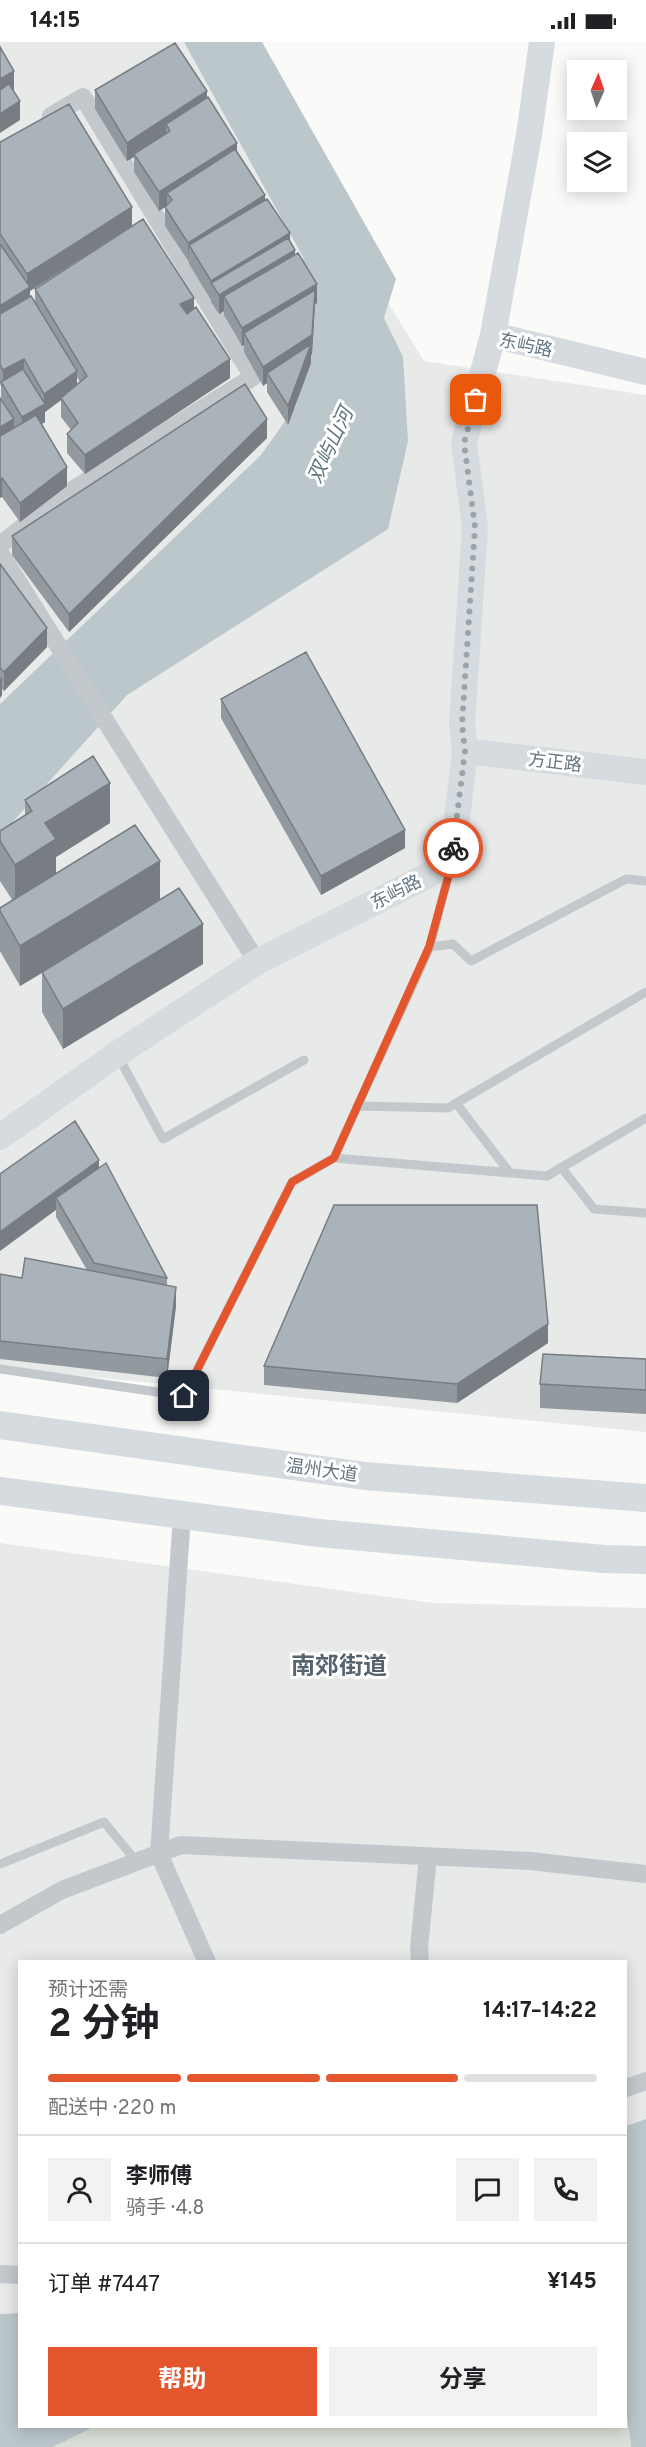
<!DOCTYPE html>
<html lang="zh">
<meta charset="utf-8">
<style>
body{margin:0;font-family:Overpass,"Noto Sans SC",sans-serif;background:#f2f2f2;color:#202124;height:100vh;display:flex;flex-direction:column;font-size:22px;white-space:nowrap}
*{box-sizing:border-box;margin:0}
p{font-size:20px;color:#757577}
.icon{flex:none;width:33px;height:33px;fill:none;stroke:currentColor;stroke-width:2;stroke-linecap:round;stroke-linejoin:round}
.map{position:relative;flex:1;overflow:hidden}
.panel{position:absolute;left:18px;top:1918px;width:609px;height:468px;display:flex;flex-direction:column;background:#fff;border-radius:0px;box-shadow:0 3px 15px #0003}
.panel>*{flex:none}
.needle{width:39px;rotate:3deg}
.controls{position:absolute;left:567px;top:18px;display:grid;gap:12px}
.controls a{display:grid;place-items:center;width:60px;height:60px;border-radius:0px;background:#fff;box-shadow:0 3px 15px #0003;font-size:30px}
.pin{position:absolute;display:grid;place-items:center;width:51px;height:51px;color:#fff;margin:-26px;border-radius:12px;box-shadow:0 3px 9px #0006}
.courier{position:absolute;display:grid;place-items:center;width:60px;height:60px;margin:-30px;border:4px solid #e4572e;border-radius:50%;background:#fff;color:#222;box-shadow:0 2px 8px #0007}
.summary em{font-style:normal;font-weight:700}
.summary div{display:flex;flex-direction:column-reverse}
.summary{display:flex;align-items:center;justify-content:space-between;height:102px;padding:0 30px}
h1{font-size:39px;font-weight:700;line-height:45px}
.bar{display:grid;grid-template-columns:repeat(4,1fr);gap:9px 6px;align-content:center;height:72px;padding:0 30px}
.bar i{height:8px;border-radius:4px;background:#e0e0e0}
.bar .active{background:#e4572e}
.bar p{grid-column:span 4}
.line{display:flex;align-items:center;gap:15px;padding:0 30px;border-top:2px solid #e0e0e0}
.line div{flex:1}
.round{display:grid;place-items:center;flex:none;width:63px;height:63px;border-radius:0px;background:#f2f2f2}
.action{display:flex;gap:12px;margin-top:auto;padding:12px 30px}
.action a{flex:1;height:69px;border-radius:0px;background:#e4572e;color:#fff;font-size:24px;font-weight:700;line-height:69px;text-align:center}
.action a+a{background:#f2f2f2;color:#202124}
.status{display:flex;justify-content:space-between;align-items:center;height:42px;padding:0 30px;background:#fff;direction:ltr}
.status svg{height:16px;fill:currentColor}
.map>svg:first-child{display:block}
</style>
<div class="status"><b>14:15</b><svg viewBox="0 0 49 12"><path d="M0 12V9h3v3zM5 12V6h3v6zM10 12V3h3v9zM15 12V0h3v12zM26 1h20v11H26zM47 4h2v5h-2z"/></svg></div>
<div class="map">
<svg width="646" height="2405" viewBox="0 0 646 2405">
<rect width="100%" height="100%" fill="#fafaf8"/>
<path fill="#e8e9e9" d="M0,0H228L424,319L646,353V1390L0,1326Z
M0,1501L433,1561L646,1566V2077L626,2084V1920H20L19,2271L0,2272Z"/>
<path fill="#dadfd7" d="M626,2366L631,2405H53L94,2385H626Z"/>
<path fill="#bbc7cb" d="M184,0H262L396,237L384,276L403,315L408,399L388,487L127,653L0,794V662L261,413L296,364L307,287L303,215Z
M646,2077V2405H631L626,2366V2084Z
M19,2271L20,2385H94L53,2405H0V2272Z"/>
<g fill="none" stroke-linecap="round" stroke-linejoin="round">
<path stroke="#c3c8cc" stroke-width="9" d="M430,905L453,902L471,919L626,837L646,839
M118,1014L163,1097L304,1018
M456,1061L510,1131
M357,1064L448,1066L646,950
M334,1116L547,1134L646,1076
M561,1125L594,1167L646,1171
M0,1327L184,1354L292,1140L334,1116L430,905L450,826
M0,1822L104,1780L137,1820"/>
<path stroke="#c3c8cc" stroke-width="18" d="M0,503L60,456L253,335L83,55L51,74
M0,511L257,920
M182,1473L159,1812L207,1920
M0,1883L62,1848L181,1803L530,1819L646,1832
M420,1920L419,1906L428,1814
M626,2046L646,2039
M0,2232L20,2233"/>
<path stroke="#d6dbdf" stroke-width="26" d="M493,293L646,330
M465,709L646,730
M0,1095L117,1012L257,920L452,821L465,709L462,682L475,485L464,401L493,293L529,93L542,0"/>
<path stroke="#d6dbdf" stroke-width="28" d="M0,1383L365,1434L646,1456
M0,1449L319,1491L604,1517L646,1518"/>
</g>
<path fill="#929a9f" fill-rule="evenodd" d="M95,48L207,56L265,159L290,200L317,261L315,262L312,312L311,313V321L288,383L267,350V341L263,344L244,310V303L242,304L224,273V269L219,272L211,260V258L189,222V220L165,184V165L159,169L134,130V115L127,119L95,67Z
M69,62L30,249V255L35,259V247L194,267L230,336L85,432L67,411V392L71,388L61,375V358L45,370V380L42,382L67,444L20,480L2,455L1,344L0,342V100ZM77,335L80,340L77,343Z
M267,396L69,590L12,513V494Z
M0,522L47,605L4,649L2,647V653L0,656Z
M221,657L405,806L321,853L221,676Z
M25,758L110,781L56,815V832L160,858L203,922L63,1007L42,970V931L20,944L0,909V869L13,859L0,839V789L25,774Z
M99,1126L167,1236V1244L176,1264L167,1336L0,1317V1232L22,1236L87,1228L56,1175V1168L0,1132Z
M548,1301L457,1361L264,1343V1324Z
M646,1317V1372L540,1366V1342Z"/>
<path fill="#777d82" d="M14,29V53L0,62V37Z
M207,49V68L170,89L166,82V94L134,112V115L127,119V101Z
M20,59V78L0,91V72Z
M237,101V120L167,151V164L159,169V150Z
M265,153V172L189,203L188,220V201Z
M132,165V184L30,249V264L0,283V264L27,247V232Z
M290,191V210L295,208V227L224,254V269L219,272V253L211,241V258V239Z
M317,242V261L315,262L312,312L311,313V321L288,383V364L267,331V341L263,344V325L244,291V303L242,304V286Z
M194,256V275L180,281V262Z
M24,317V336L3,344V328Z
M230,317V336L85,432V413Z
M77,329V348L61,356V358L45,370V380L22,394V375L44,362V352Z
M14,377V396L0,403V385Z
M267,377V396L69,590V572Z
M67,425V444L20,480V461Z
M2,436V455L0,456V437Z
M47,586V605L4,649V630Z
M2,635V653L0,656V637Z
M110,741V781L56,815V837L15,863V823L45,781Z
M405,788V806L321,853V834Z
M160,819V859L20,944V904Z
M203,882V922L63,1007V967Z
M99,1118V1137L56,1156V1168L0,1209V1190Z
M176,1245V1264L167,1336V1317Z
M548,1282V1301L457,1361V1342Z"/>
<path fill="#aab3b9" stroke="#777d82" stroke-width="1.5" d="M175,1L207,49L127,101L95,48Z
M0,5L14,29L0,37Z
M9,42L20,59L0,72V48Z
M208,55L237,101L159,150L134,112L170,89L166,82Z
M69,62L132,165L27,232L0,192V100Z
M235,107L265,153L188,201L165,165L172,158L167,151Z
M267,157L290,191L211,239L189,203Z
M143,177L194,256L180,262L187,272L196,265L230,317L85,413L67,392L78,381L61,356L87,334L35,247Z
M288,196L295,208L219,253L211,241Z
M0,202L30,245L0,264Z
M298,211L317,242L242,286L224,254Z
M315,248L312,293L263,325L244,291Z
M31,254L77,329L44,352L24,317L3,328L0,323V272Z
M311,302L288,364L267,331Z
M23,327L45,362L22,375L1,340Z
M245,342L267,377L69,572L12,494Z
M0,356L14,377L0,385Z
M36,373L67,425L20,461L2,436L0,437V394Z
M0,522L47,586L4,630L0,626Z
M306,610L405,788L321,834L221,657Z
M93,714L110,741L45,781L56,797L15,823L0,799V789L32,769L25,758Z
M135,783L160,819L20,904L0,869V866Z
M179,846L203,882L63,967L42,930Z
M75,1079L99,1118L0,1190V1132Z
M106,1121L167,1236L94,1221L56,1156Z
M334,1163H537L548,1282L457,1342L264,1324Z
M25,1216L176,1245L167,1317L0,1299V1232L22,1236Z
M543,1312L646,1317V1348L540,1342Z"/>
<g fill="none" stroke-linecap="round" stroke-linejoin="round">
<path stroke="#99a4ac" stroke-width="6" stroke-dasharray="0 10.8" d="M453,806L465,709L462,682L475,485L464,401L476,358"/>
<path stroke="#e4572e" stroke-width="8" d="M184,1354L292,1140L334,1116L429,905L452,821L453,806"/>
</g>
<g text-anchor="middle" stroke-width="6" stroke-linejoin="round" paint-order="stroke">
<g font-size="18" fill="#657683" stroke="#fff">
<text transform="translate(526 303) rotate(12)" y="6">东屿路</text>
<text transform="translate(555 720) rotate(7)" y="6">方正路</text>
<text transform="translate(396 850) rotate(-27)" y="6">东屿路</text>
<text transform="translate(322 1428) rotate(8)" y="6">温州大道</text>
</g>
<g font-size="20" font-style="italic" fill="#60757c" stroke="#fff">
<text transform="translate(330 403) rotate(-65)" y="7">双屿山河</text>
</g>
<g font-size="24" font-weight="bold" fill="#57646e" stroke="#fff">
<text x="339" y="1632">南郊街道</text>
</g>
</g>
</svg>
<div class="controls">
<a><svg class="needle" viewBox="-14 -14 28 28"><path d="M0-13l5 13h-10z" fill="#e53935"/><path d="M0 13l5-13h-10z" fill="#757577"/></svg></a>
<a><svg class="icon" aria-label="layers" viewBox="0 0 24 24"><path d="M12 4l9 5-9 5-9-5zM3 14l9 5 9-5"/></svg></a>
</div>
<div class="pin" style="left:476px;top:358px;background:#ea580c"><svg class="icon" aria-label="bag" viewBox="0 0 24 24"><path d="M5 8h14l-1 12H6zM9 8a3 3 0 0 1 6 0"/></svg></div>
<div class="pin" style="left:184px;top:1354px;background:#1f2937"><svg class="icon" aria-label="home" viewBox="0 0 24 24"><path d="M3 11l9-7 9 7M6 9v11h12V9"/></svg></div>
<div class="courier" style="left:453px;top:806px"><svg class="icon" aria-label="bike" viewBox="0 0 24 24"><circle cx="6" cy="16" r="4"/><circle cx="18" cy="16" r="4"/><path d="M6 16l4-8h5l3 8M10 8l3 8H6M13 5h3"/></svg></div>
<section class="panel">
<div class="summary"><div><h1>2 分钟</h1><p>预计还需</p></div><em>14:17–14:22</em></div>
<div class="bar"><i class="active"></i><i class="active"></i><i class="active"></i><i></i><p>配送中 · 220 m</p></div>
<div class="line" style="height:108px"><a class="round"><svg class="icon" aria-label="person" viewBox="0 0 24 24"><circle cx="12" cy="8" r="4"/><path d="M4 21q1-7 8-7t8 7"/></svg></a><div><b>李师傅</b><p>骑手 · 4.8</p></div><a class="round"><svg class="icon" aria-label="chat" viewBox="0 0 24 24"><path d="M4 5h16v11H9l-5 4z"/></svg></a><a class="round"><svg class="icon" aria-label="phone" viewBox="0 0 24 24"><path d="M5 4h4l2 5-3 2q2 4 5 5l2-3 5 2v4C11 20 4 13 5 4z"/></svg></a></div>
<div class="line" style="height:78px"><div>订单 #7447</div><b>¥145</b></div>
<div class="action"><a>帮助</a><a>分享</a></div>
</section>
</div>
